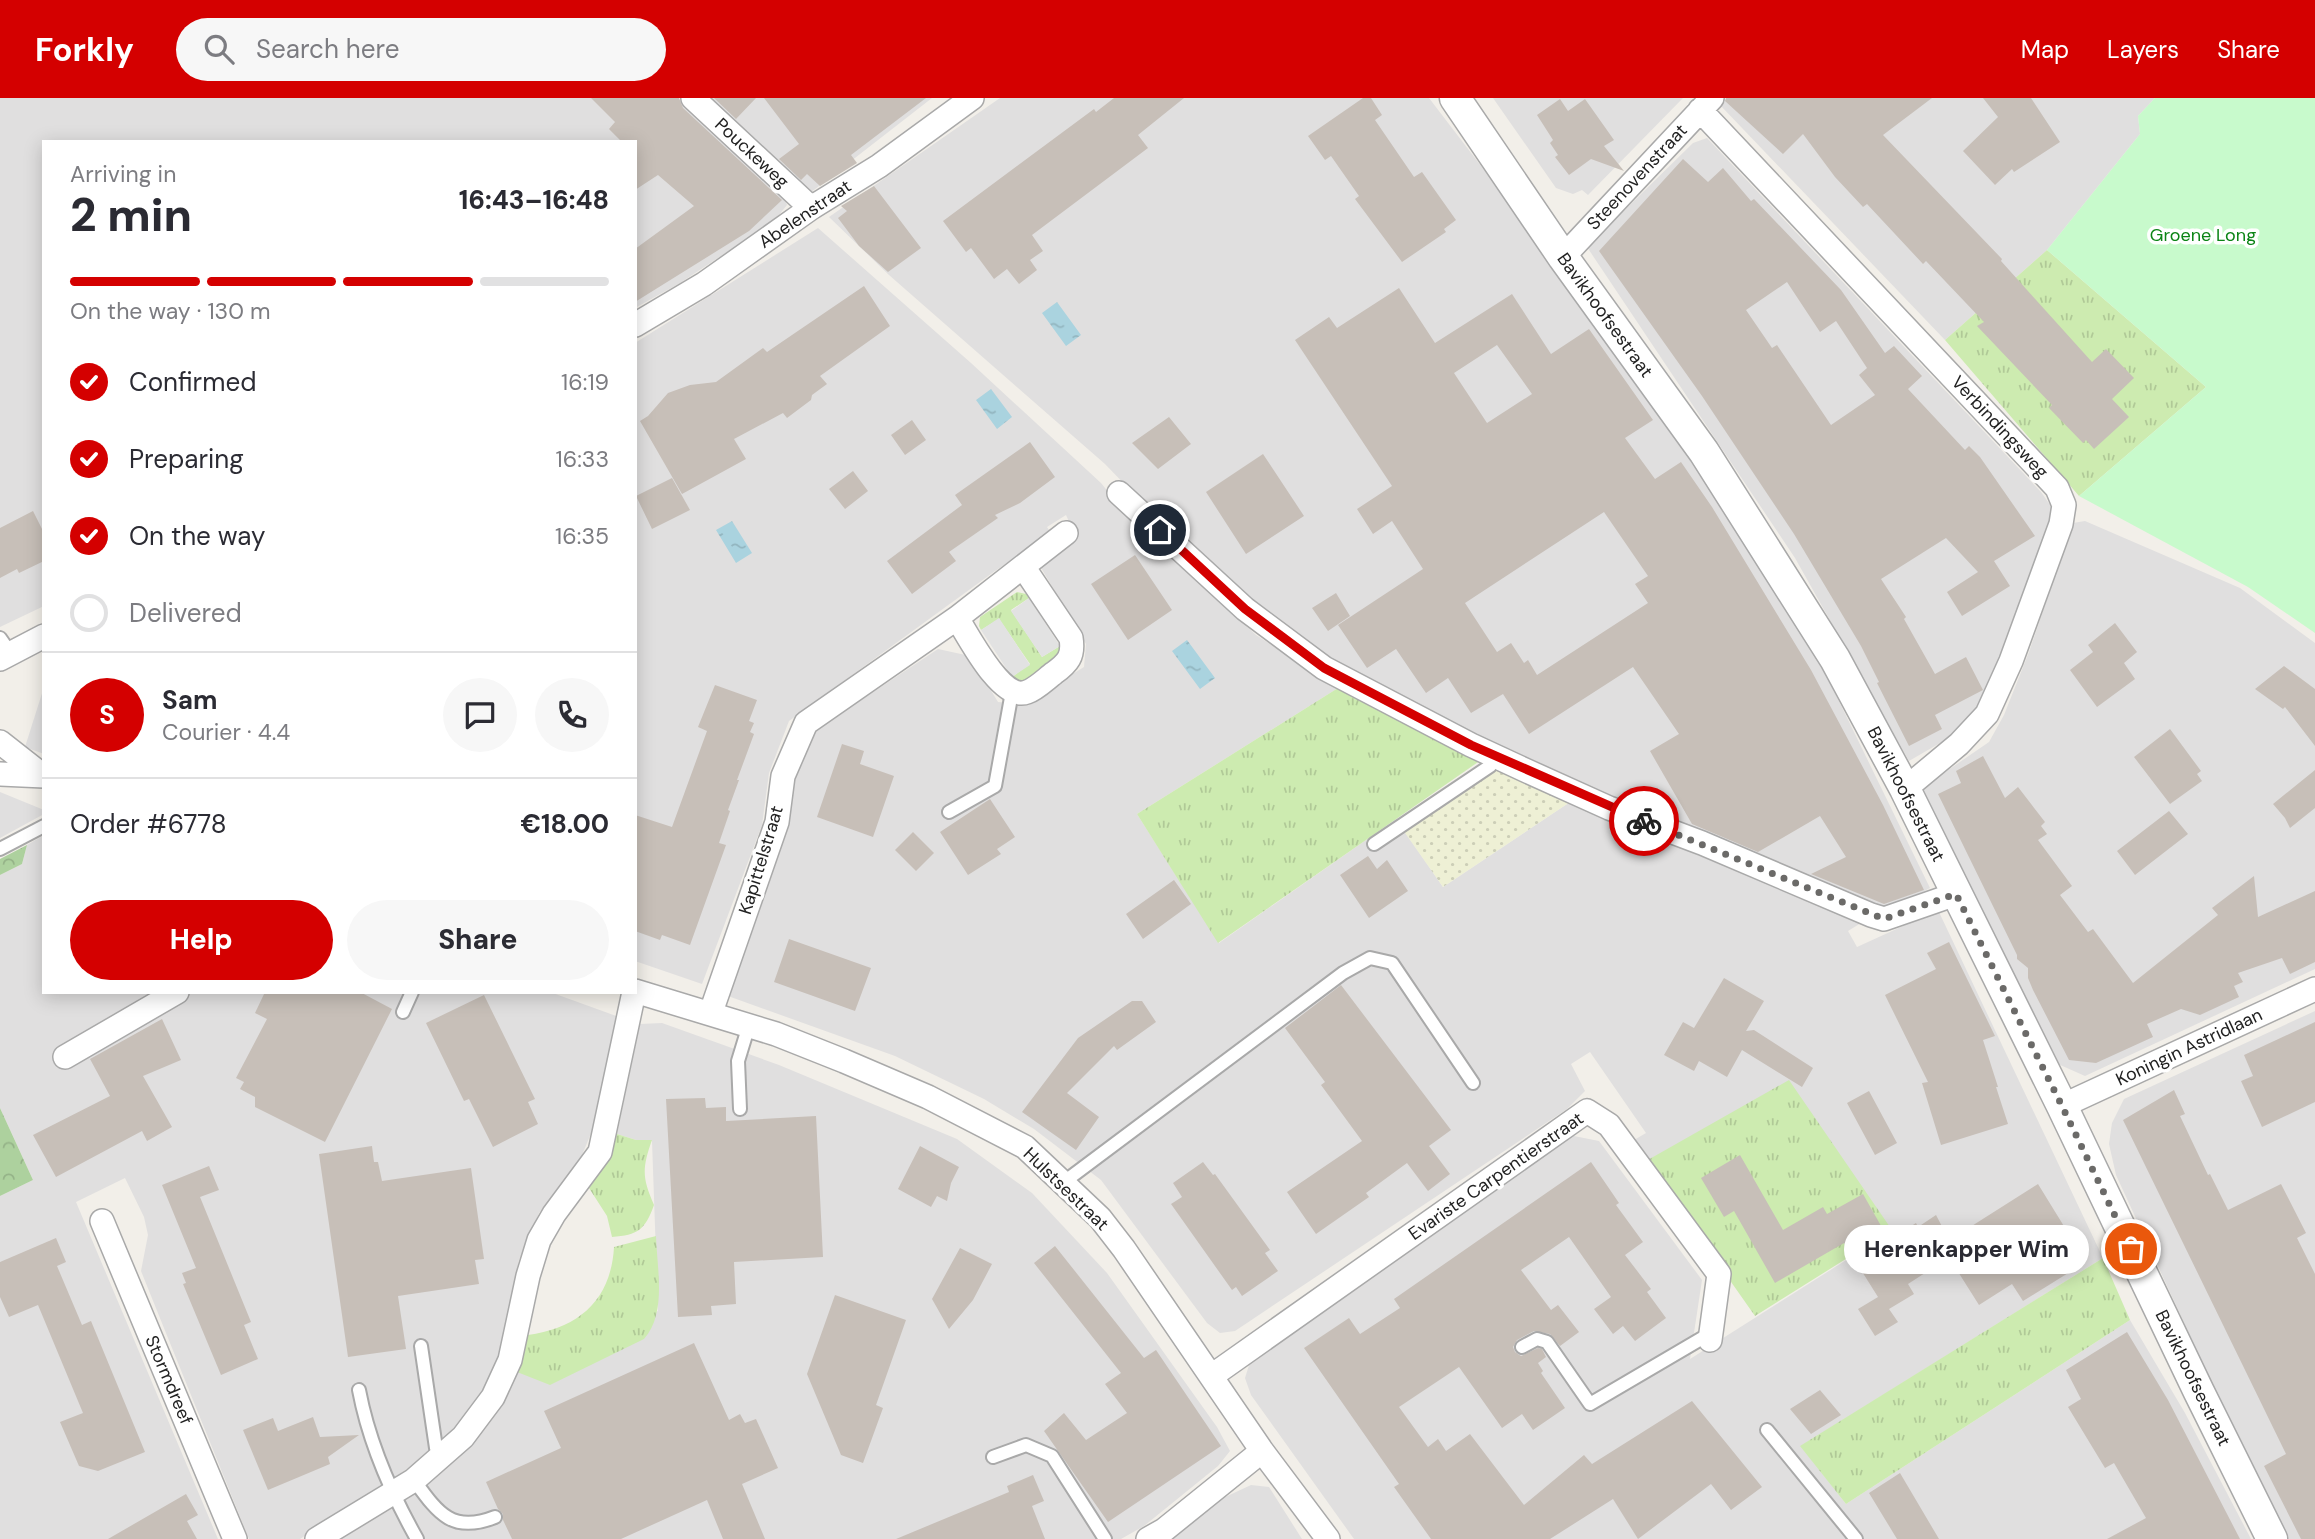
<!DOCTYPE html>
<meta charset="utf-8">
<style>
body{margin:0;font-family:"DM Sans",sans-serif;background:#f7f7f7;color:#2b2b33;height:100vh;display:flex;flex-direction:column;font-size:26px;white-space:nowrap}
*{box-sizing:border-box;margin:0}
p{font-size:23px;color:#7c7c81}
.icon{flex:none;width:38px;height:38px;fill:none;stroke:currentColor;stroke-width:2;stroke-linecap:round;stroke-linejoin:round}
.map{position:relative;flex:1;overflow:hidden}
.drawer{position:absolute;left:42px;top:42px;width:595px;height:854px;display:flex;flex-direction:column;background:#fff;border-radius:0px;box-shadow:0 4px 18px #0003}
.drawer>*{flex:none}
.pin{position:absolute;display:grid;place-items:center;width:60px;height:60px;color:#fff;margin:-30px;border:4px solid #fff;border-radius:50%;box-shadow:0 2px 7px #0007}
.courier{position:absolute;display:grid;place-items:center;width:70px;height:70px;margin:-35px;border:5px solid #d40000;border-radius:50%;background:#fff;color:#222;box-shadow:0 2px 9px #0007}
.bubble{position:absolute;height:49px;border-radius:24px;background:#fff;box-shadow:0 4px 18px #0003;font-size:23px;font-weight:800;line-height:49px;text-align:center}
.summary em{font-style:normal;font-weight:800}
.summary div{display:flex;flex-direction:column-reverse}
.summary{display:flex;align-items:center;justify-content:space-between;height:119px;padding:0 28px}
h1{font-size:46px;font-weight:800;line-height:52px}
.bar{display:grid;grid-template-columns:repeat(4,1fr);gap:10px 7px;align-content:center;height:84px;padding:0 28px}
.bar i{height:9px;border-radius:5px;background:#e1e1e2}
.bar .current{background:#d40000}
.bar p{grid-column:span 4}
.line{display:flex;align-items:center;gap:18px;padding:0 28px;border-top:2px solid #e1e1e2}
.line div{flex:1}
.round{display:grid;place-items:center;flex:none;width:74px;height:74px;border-radius:37px;background:#f7f7f7}
ol{padding:0 28px;list-style:none}
li{display:flex;align-items:center;gap:21px;height:77px}
li p{margin-inline-start:auto}
li .icon{padding:7px;border-radius:50%;background:#d40000;color:#fff;stroke-width:4}
li:last-child{color:#7c7c81}
li i{width:38px;height:38px;border:4px solid #e1e1e2;border-radius:50%}
.button{display:flex;gap:14px;margin-top:auto;padding:14px 28px}
.button a{flex:1;height:80px;border-radius:42px;background:#d40000;color:#fff;font-size:28px;font-weight:800;line-height:80px;text-align:center}
.button a+a{background:#f7f7f7;color:#2b2b33}
header{display:flex;align-items:center;gap:42px;box-sizing:border-box;height:98px;padding:0 35px;background:#d40000;color:#fff}
header strong{font-size:33px}
nav{display:flex;gap:38px;margin-inline-start:auto;font-size:24px}
.search{width:490px;height:63px;background:#f7f7f7;display:flex;align-items:center;gap:18px;box-sizing:border-box;padding:0 24px;border-radius:38px;color:#7c7c81;font-size:26px}
.map>svg:first-child{display:block}
</style>
<header>
<strong>Forkly</strong>
<div class="search"><svg class="icon" aria-label="search" viewBox="0 0 24 24"><circle cx="10" cy="10" r="6"/><path d="M15 15l6 6"/></svg>Search here</div>
<nav><a>Map</a><a>Layers</a><a>Share</a></nav>
</header>
<div class="map">
<svg width="2315" height="1441" viewBox="0 0 2315 1441">
<defs>
<pattern id="farmland-dots" width="8" height="8" patternUnits="userSpaceOnUse" patternTransform="scale(1.75)"><rect width="8" height="8" fill="#eef0d5"/><path d="M2 2h.1M6 6h.1" fill="none" stroke="#ccceb7" stroke-width="1.8" stroke-linecap="round"/></pattern>
<pattern id="grass-tufts" width="24" height="20" patternUnits="userSpaceOnUse" patternTransform="scale(1.75)"><rect width="24" height="20" fill="#cdebb0"/><path d="M3 7l-1-3M5 7V3M7 7l1-3M15 17l-1-3M17 17v-4M19 17l1-3" fill="none" stroke="#b0c997"/></pattern>
<pattern id="forest-crowns" width="20" height="18" patternUnits="userSpaceOnUse" patternTransform="scale(1.75)"><rect width="20" height="18" fill="#add19e"/><path d="M2 6a3 3 0 1 1 6 0M12 15a3 3 0 1 1 6 0" fill="none" stroke="#95b388"/></pattern>
<pattern id="water-ripples" width="26" height="14" patternUnits="userSpaceOnUse" patternTransform="scale(1.75)"><rect width="26" height="14" fill="#aad3df"/><path d="M2 4q2-2 4 0t4 0M15 11q2-2 4 0t4 0" fill="none" stroke="#92b5bf"/></pattern>
</defs>
<rect width="100%" height="100%" fill="#f2efe9"/>
<path fill="#e0dfdf" d="M0,0H677L783,94L787,107L774,123L680,185L635,210V44H44V508L0,529Z
M711,0H932L810,95Z
M1000,0H1429L1517,115L1716,397L1816,556L1930,790L1881,816L1659,723L1400,603L1335,563L1241,496L1166,429L1105,366L889,177L829,119Z
M1493,0H1683L1588,97L1582,92L1573,96L1556,90Z
M1728,0H2155L2138,18L2140,36L2047,152L1945,242L1721,8Z
M1707,40L2041,394L2053,411L2051,424L1985,601L1959,634L1909,663L1795,460L1587,149L1693,45Z
M818,130L971,265L1101,385L1126,416L1256,537L1338,590L1137,716L1219,845L1396,721L1443,789L1570,704L1861,825L1848,833L1857,849L1938,812L2103,1160L1801,1348L1846,1406L2130,1222L2185,1315L2251,1441H1354L1251,1297L1245,1280L1250,1264L1569,1037L1599,1043L1702,1182L1690,1261L1892,1133L1646,1063L1629,1045L1646,1035L1590,954L1571,966L1585,993L1567,1011L1235,1233L1220,1235L1207,1225L1101,1082L1034,1031L984,1001L895,958L728,898L787,733L790,686L810,636L938,551L970,558L998,604L1024,606L1084,569L1086,546L1040,468L1077,441L1066,417L1047,429L1051,435L995,473L789,623L769,675L762,727L702,886L635,863V245Z
M2085,423L2240,490L2315,545V871L2085,978L2058,966L1922,690L1989,644L2004,617L2029,554L2073,425Z
M44,589V656L25,649Z
M0,694L44,712V716L0,740Z
M44,737V894H550L619,919L594,1028L580,1062L539,1115L519,1162L497,1265L487,1287L445,1342L413,1367L300,1441H249L141,1173L148,1137L144,1119L125,1080L76,1104L218,1441H0V1098L33,1082L0,1010V777L22,766L27,747Z
M2315,913V1441H2286L2266,1403L2116,1077L2109,1046L2112,1025L2124,1001Z
M662,925L779,967L957,1041L1032,1095L1107,1175L1217,1329L1230,1353L1218,1368L1144,1428L1121,1441H341L426,1384L517,1274L658,1213L652,1043L636,1042L617,1036L640,926Z
M1251,1387L1269,1389L1302,1441H1162L1221,1401Z"/>
<path fill="url(#farmland-dots)" d="M1496,670L1570,704L1443,789L1403,732Z"/>
<path fill="url(#grass-tufts)" d="M2047,152L2206,289L2079,398L1945,242Z
M1017,494L1026,496L1029,500L1011,512L1042,559L1060,548L1063,551L1060,560L1024,585L1014,583L1012,579L1030,566L999,521L981,532L979,528L980,519Z
M1338,590L1378,612L1481,662L1218,845L1137,716Z
M1789,982L1892,1132L1755,1218L1646,1063Z
M617,1036L636,1042H652C642,1070 642,1080 654,1107C645,1132 638,1137 612,1139L607,1118L589,1090L602,1071Z
M656,1138C657,1171 667,1215 644,1241L550,1287L517,1274L528,1237C579,1230 611,1202 614,1149Z
M2103,1160L2130,1222L1846,1406L1800,1348Z"/>
<path fill="url(#forest-crowns)" d="M27,747L22,766L0,777V761Z
M0,1010L33,1082L0,1098Z"/>
<path fill="#c8facc" d="M2155,0H2315V535L2248,489L2079,398L2206,289L2047,152L2140,36L2138,18Z"/>
<path fill="#e2e2e2" d="M1029,500L1060,548L1042,559L1011,513Z
M999,520L1030,567L1012,579L981,532Z"/>
<path fill="url(#water-ripples)" d="M1057,204L1081,237L1066,248L1042,215Z
M991,291L1012,319L997,331L976,302Z
M732,423L752,455L736,465L716,432Z
M1187,542L1215,580L1200,591L1172,553Z"/>
<path fill="#c7bfb8" fill-rule="evenodd" d="M591,0H679L683,10L782,102L749,133L635,204V151L694,108L658,77L635,92V44H622L609,31L615,24Z
M714,0H756L736,21Z
M764,0H926L851,57L857,65L820,88L807,76L801,82L779,61L799,46Z
M1114,0H1184L1138,37L1148,50L1032,137L1043,153L1030,162L1037,172L1019,186L1007,171L994,181L971,150L966,154L943,123L1094,11L1096,14Z
M1363,0H1371L1382,17L1375,22L1414,79L1422,74L1456,122L1444,131L1446,134L1402,164L1355,101L1359,98L1331,58L1325,62L1308,38Z
M1726,0H1932L1883,37L2002,161L2001,163L2092,264L2106,251L2134,280L2112,301L2129,319L2094,351L2086,342L2083,345L2049,310L2052,307L1977,228L1984,224L1926,163L1923,166L1867,106L1863,109L1835,79L1803,36L1783,56L1725,3Z
M1983,0H2031L2060,44L2014,74L2012,71L1995,87L1963,53L1998,19Z
M1560,1L1568,13L1585,1L1614,42L1604,48L1624,73L1591,61L1569,77L1555,59L1558,57L1550,45L1553,42L1537,17Z
M1683,61L1708,84L1723,70L1751,103L1754,101L1841,192L1885,255L1894,248L1922,278L1908,291L1965,352L1969,348L1980,359L2035,438L1994,463L2010,488L1962,518L1947,494L1978,474L1946,440L1881,481L1906,519L1904,521L1935,576L1966,559L1983,592L1935,617L1942,631L1909,648L1877,585L1879,584L1861,548L1794,436L1702,298L1599,153ZM1787,184L1820,234L1836,223L1867,270L1859,277L1875,297L1831,327L1777,247L1772,250L1746,212Z
M874,88L921,150L888,174L859,148L838,120L847,113L841,108Z
M864,188L890,228L820,278L827,286L812,297L811,302L787,320L783,315L734,341L746,361L682,396L640,323L648,318L668,295L690,287L716,284L763,250L767,254Z
M1399,190L1435,245L1512,196L1551,256L1589,231L1653,322L1625,340L1655,381L1681,364L1712,409L1811,572L1883,707L1924,792L1884,806L1811,776L1846,759L1820,718L1758,754L1692,726L1650,653L1679,636L1633,569L1529,636L1503,596L1471,615L1448,580L1426,595L1396,551L1367,570L1338,527L1423,471L1392,423L1373,436L1357,411L1392,388L1295,242L1329,219L1337,230ZM1497,247L1532,296L1487,325L1454,275ZM1604,414L1648,478L1635,486L1648,505L1537,577L1528,562L1524,565L1511,545L1497,554L1465,505Z
M1169,319L1191,346L1158,371L1132,345Z
M912,322L926,342L905,357L891,337Z
M1030,344L1055,379L1020,405L995,417L998,420L949,454L956,463L912,496L887,463L962,407L955,397Z
M1263,356L1304,418L1246,456L1206,394Z
M853,373L868,393L845,411L829,391Z
M672,380L690,412L652,431L636,398Z
M33,413L44,435V463L19,475L17,471L0,480V430Z
M1135,457L1172,512L1128,542L1091,486Z
M1336,495L1350,518L1328,533L1312,510Z
M2115,525L2137,554L2124,565L2135,581L2097,609L2070,572L2093,554L2088,547Z
M2284,568L2315,591V648L2285,609L2283,611L2255,591Z
M715,587L757,602L749,623L754,625L750,634L754,636L737,682H739L728,712L730,713L719,745L726,747L690,847L662,837L660,842L635,833V717L672,729L707,633L698,629Z
M2170,631L2201,673L2197,676L2202,683L2170,706L2134,659Z
M842,646L864,653L860,666L894,678L873,739L817,719Z
M1983,658L2005,700L2018,689L2045,724L2041,728L2047,736L2038,742L2072,788L2060,797L2088,834L2093,831L2133,885L2218,817L2212,810L2254,778L2258,819L2315,793V864L2290,876L2282,860L2238,875L2243,884L2234,888L2239,899L2200,917L2181,911L2147,926L2153,939L2096,965L2069,962L2033,892L2028,880V870L2017,861V857L1938,696L1961,685L1956,673Z
M2315,672V710L2290,730L2285,720L2273,706Z
M990,701L1015,739L997,751L1001,756L968,777L940,734Z
M2169,713L2188,736L2135,777L2117,753Z
M913,734L934,755L916,773L895,752Z
M1368,758L1377,771L1387,762L1408,793L1369,820L1340,777Z
M1174,782L1191,806L1143,841L1126,816Z
M789,841L871,870L855,913L774,884Z
M1949,844L1995,938L1983,942L1998,989H1996L2008,1026L1941,1047L1922,985L1928,984L1885,897L1936,871L1927,855Z
M1724,880L1764,903L1746,933L1754,932L1813,970L1802,989L1742,952L1727,979L1699,963L1694,973L1664,957L1683,924L1694,930Z
M1341,887L1451,1032L1429,1048L1450,1076L1428,1093L1407,1065L1366,1095L1369,1099L1316,1136L1287,1094L1362,1043L1321,987L1325,984L1285,930Z
M265,894H360L392,911L325,1044L255,1009V999L240,991L244,984L236,980L267,921L255,915Z
M484,897L535,1001L528,1004L538,1026L493,1049L469,1001L464,1003L426,925Z
M1132,903H1142L1156,924L1117,952L1114,948L1067,995L1099,1019L1076,1052L1022,1014L1078,940Z
M162,921L181,962L143,978L172,1029L147,1043L142,1033L56,1079L33,1037L110,998L90,961Z
M2315,924V1004L2262,1029L2241,983L2253,978L2244,957Z
M2174,992L2185,1016L2180,1018L2208,1077L2210,1076L2228,1112L2281,1086L2306,1135L2297,1140L2315,1176V1441H2301L2264,1368L2286,1356L2123,1022Z
M1869,993L1897,1045L1875,1057L1847,1005Z
M705,1000L706,1010L726,1009V1023L816,1018L823,1159L734,1164L736,1206L711,1208L712,1217L678,1219L666,1001Z
M372,1048L374,1064H378L382,1083L471,1070L484,1161L475,1162L479,1186L398,1198L406,1251L348,1259L319,1056Z
M920,1048L959,1069L951,1085L947,1103L937,1098L931,1109L898,1091Z
M1740,1057L1783,1132L1823,1109L1827,1116L1863,1096L1889,1142L1916,1125L1918,1129L1936,1117L1956,1155L1908,1186L1914,1196L1889,1211L1898,1224L1875,1238L1858,1211L1878,1199L1844,1145L1775,1185L1734,1113L1724,1119L1701,1080Z
M1203,1064L1213,1077L1215,1076L1270,1152L1265,1155L1278,1173L1242,1198L1236,1189L1232,1192L1171,1106L1182,1099L1173,1085Z
M1591,1064L1619,1105L1616,1107L1643,1144L1625,1157L1651,1191L1647,1194L1666,1220L1635,1243L1623,1228L1613,1236L1594,1211L1611,1199L1569,1139L1521,1172L1551,1212L1558,1207L1579,1234L1560,1248L1550,1236L1534,1233L1517,1242L1513,1249L1515,1254L1521,1258L1538,1250L1542,1251L1546,1259L1538,1265L1543,1273L1541,1275L1565,1310L1533,1332L1522,1316L1502,1330L1459,1269L1399,1309L1428,1349L1438,1341L1446,1353L1470,1336L1524,1407L1584,1357L1592,1366L1692,1303L1762,1389L1731,1412L1711,1386L1638,1441L1613,1401L1550,1441H1431L1394,1389L1399,1386L1304,1250L1349,1220L1360,1236L1400,1210L1394,1201Z
M209,1068L219,1092L200,1099L251,1224L244,1227L258,1261L221,1277L183,1186L186,1185L182,1175L196,1170L162,1087Z
M2038,1086L2086,1164L2023,1203L2012,1186L1979,1207L1955,1169L1976,1160L1967,1131Z
M56,1140L66,1164L57,1168L82,1227L91,1223L145,1354L98,1373L79,1368L60,1324L83,1315L38,1207L9,1219L0,1199V1164Z
M1055,1148L1144,1260L1156,1252L1221,1348L1108,1424L1044,1333L1064,1315L1086,1342L1127,1315L1105,1286L1121,1275L1034,1165Z
M960,1150L992,1166L973,1202L949,1231L932,1201Z
M835,1197L906,1222L876,1307L883,1310L863,1365L841,1357L807,1276Z
M2127,1234L2168,1302L2240,1441H2107L2146,1420L2114,1365L2105,1370L2068,1309L2081,1301L2066,1272Z
M694,1245L729,1322L740,1316L745,1325L756,1321L778,1370L742,1386L765,1441H723L707,1402L621,1441H512L503,1422V1416L498,1411L486,1384L561,1350L544,1313Z
M1820,1292L1841,1317L1811,1336L1790,1311Z
M313,1319L320,1339L359,1337L328,1359L330,1366L268,1392L243,1332L273,1320L278,1333Z
M1900,1375L1939,1441H1897L1869,1395Z
M1033,1377L1044,1403L1032,1408L1045,1441H896L1009,1394L1007,1388Z
M186,1396L198,1417L187,1423L197,1441H108Z"/>
<g fill="none" stroke-linecap="round" stroke-linejoin="round">
<defs>
<path id="service" d="M0,540L11,556
M949,714L995,688L1012,594
M1374,746L1490,668L1495,659
M0,751L44,728
M403,914L412,894
M740,1011L738,963L749,927
M1064,1084L1343,875L1370,860L1392,865L1473,985
M421,1248L436,1350L442,1357
M1522,1249L1537,1241L1547,1244L1590,1306L1711,1235
M359,1292C369,1345 390,1393 417,1441
M1767,1332L1856,1441
M993,1359L1026,1347L1052,1358L1105,1441
M414,1382C438,1415 452,1436 495,1419"/>
<path id="minor" d="M693,0L811,110
M1700,12L2057,390L2064,407L2061,426L2011,563L1987,616L1959,646L1905,691
M1563,159L1712,0
M635,227L704,186L811,110L879,68L972,0
M1119,395L1245,511L1324,570L1471,647L1527,673L1609,710L1702,745L1871,817L1884,821L1956,796
M957,520C969,539 1002,604 1027,594C1036,591 1046,581 1054,575C1068,565 1074,558 1071,540L1024,470
M0,561L44,538
M0,644L42,677
M0,676L44,678
M635,893L776,936L844,963L928,999L1025,1049L1100,1120L1124,1151L1262,1353L1328,1441
M711,914L777,724L783,678L806,625L957,520L1066,435
M65,959L177,894
M2062,1008L2315,891
M102,1123L235,1441
M1213,1277L1587,1013L1609,1027L1719,1176L1710,1242
M317,1441L414,1382L463,1339L493,1299L510,1262L528,1178L539,1142L554,1116L600,1054L634,894
M1148,1441L1164,1432L1262,1353"/>
<path id="tertiary" d="M1455,0L1563,159L1704,354L1835,561L1905,691L2062,1008L2199,1294L2272,1441"/>
</defs>
<use href="#service" stroke="#a9a9a9" stroke-width="16"/>
<use href="#minor" stroke="#a9a9a9" stroke-width="26"/>
<use href="#tertiary" stroke="#a9a9a9" stroke-width="33"/>
<use href="#service" stroke="#fff" stroke-width="12"/>
<use href="#minor" stroke="#fff" stroke-width="23"/>
<use href="#tertiary" stroke="#fff" stroke-width="30"/>
</g>
<g fill="none" stroke-linecap="round" stroke-linejoin="round">
<path stroke="#6b6a68" stroke-width="7" stroke-dasharray="0 12.6" d="M1644,723L1884,821L1956,796L2062,1008L2131,1151"/>
<path stroke="#d40000" stroke-width="9" d="M1160,432L1245,511L1324,570L1471,647L1644,723"/>
</g>
<g text-anchor="middle" stroke-width="7" stroke-linejoin="round" paint-order="stroke">
<g font-size="18" fill="#222" stroke="#fff">
<text transform="translate(752 55) rotate(43)" y="6">Pouckeweg</text>
<text transform="translate(1637 79) rotate(-47)" y="6">Steenovenstraat</text>
<text transform="translate(805 116) rotate(-34)" y="6">Abelenstraat</text>
<text transform="translate(1605 217) rotate(54)" y="6">Bavikhoofsestraat</text>
<text transform="translate(2000 329) rotate(47)" y="6">Verbindingsweg</text>
<text transform="translate(1906 696) rotate(63)" y="6">Bavikhoofsestraat</text>
<text transform="translate(761 762) rotate(-73)" y="6">Kapittelstraat</text>
<text transform="translate(2189 949) rotate(-25)" y="6">Koningin Astridlaan</text>
<text transform="translate(1496 1078) rotate(-35)" y="6">Evariste Carpentierstraat</text>
<text transform="translate(1066 1091) rotate(44)" y="6">Hulstsestraat</text>
<text transform="translate(2193 1280) rotate(64)" y="6">Bavikhoofsestraat</text>
<text transform="translate(169 1282) rotate(67)" y="6">Stormdreef</text>
</g>
<g font-size="18" fill="#0c8416" stroke="#fff">
<text x="2203" y="143">Groene Long</text>
</g>
</g>
</svg>
<div class="pin" style="left:2131px;top:1151px;background:#ea580c"><svg class="icon" aria-label="bag" viewBox="0 0 24 24"><path d="M5 8h14l-1 12H6zM9 8a3 3 0 0 1 6 0"/></svg></div>
<div class="pin" style="left:1160px;top:432px;background:#1f2937"><svg class="icon" aria-label="home" viewBox="0 0 24 24"><path d="M3 11l9-7 9 7M6 9v11h12V9"/></svg></div>
<div class="courier" style="left:1644px;top:723px"><svg class="icon" aria-label="bike" viewBox="0 0 24 24"><circle cx="6" cy="16" r="4"/><circle cx="18" cy="16" r="4"/><path d="M6 16l4-8h5l3 8M10 8l3 8H6M13 5h3"/></svg></div>
<div class="bubble" style="left:1844px;top:1127px;width:245px">Herenkapper Wim</div>
<section class="drawer">
<div class="summary"><div><h1>2 min</h1><p>Arriving in</p></div><em>16:43–16:48</em></div>
<div class="bar"><i class="current"></i><i class="current"></i><i class="current"></i><i></i><p>On the way · 130 m</p></div>
<ol>
<li><svg class="icon" aria-label="check" viewBox="0 0 24 24"><path d="M5 12l5 5 9-10"/></svg>Confirmed<p>16:19</p></li>
<li><svg class="icon" aria-label="check" viewBox="0 0 24 24"><path d="M5 12l5 5 9-10"/></svg>Preparing<p>16:33</p></li>
<li><svg class="icon" aria-label="check" viewBox="0 0 24 24"><path d="M5 12l5 5 9-10"/></svg>On the way<p>16:35</p></li>
<li><i></i>Delivered</li>
</ol>
<div class="line" style="height:126px"><b class="round" style="background:#d40000;color:#fff">S</b><div><b>Sam</b><p>Courier · 4.4</p></div><a class="round"><svg class="icon" aria-label="chat" viewBox="0 0 24 24"><path d="M4 5h16v11H9l-5 4z"/></svg></a><a class="round"><svg class="icon" aria-label="phone" viewBox="0 0 24 24"><path d="M5 4h4l2 5-3 2q2 4 5 5l2-3 5 2v4C11 20 4 13 5 4z"/></svg></a></div>
<div class="line" style="height:91px"><div>Order #6778</div><b>€18.00</b></div>
<div class="button"><a>Help</a><a>Share</a></div>
</section>
</div>
